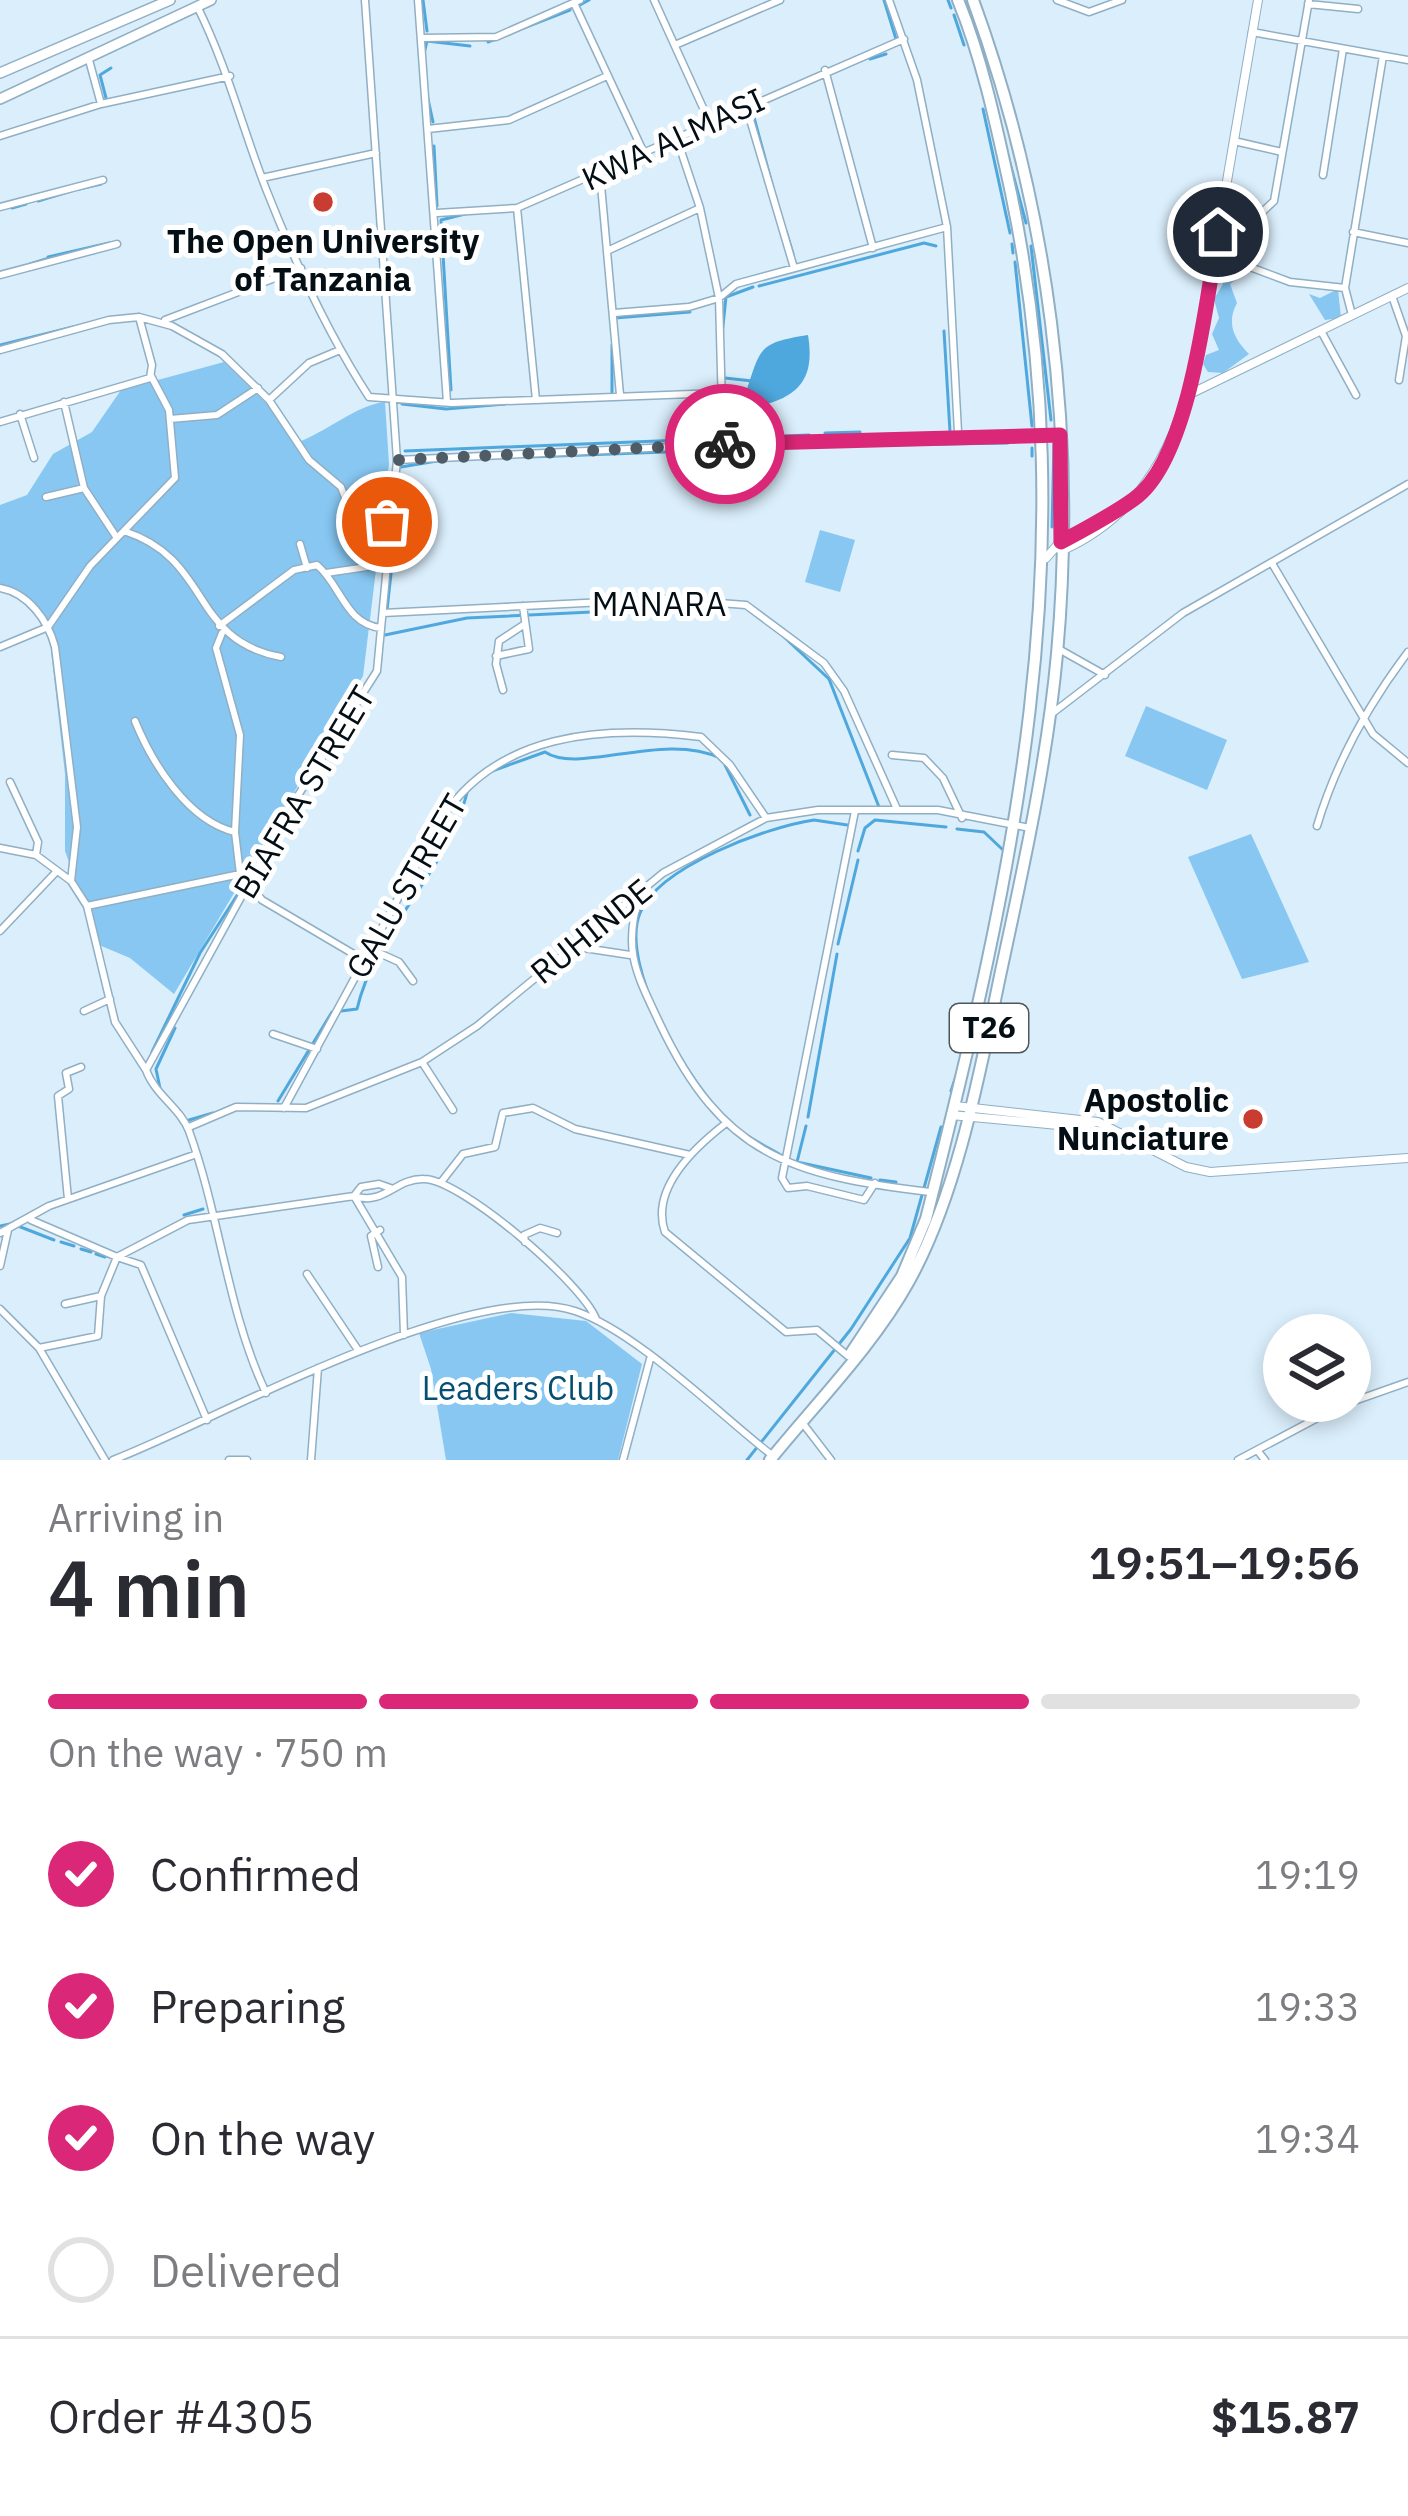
<!DOCTYPE html>
<meta charset="utf-8">
<style>
body{margin:0;font-family:"IBM Plex Sans",sans-serif;background:#f7f7f7;color:#2b2b33;height:100vh;display:flex;flex-direction:column;font-size:45px;white-space:nowrap}
*{box-sizing:border-box;margin:0}
p{font-size:39px;color:#7c7c81}
.icon{flex:none;width:66px;height:66px;fill:none;stroke:currentColor;stroke-width:2;stroke-linecap:round;stroke-linejoin:round}
.map{position:relative;height:1460px;overflow:hidden}
.details{display:flex;flex-direction:column;background:#fff;flex:1}
.details>*{flex:none}
.fabs{position:absolute;left:1263px;top:1314px;display:grid;gap:24px}
.fabs a{display:grid;place-items:center;width:108px;height:108px;border-radius:50%;background:#fff;box-shadow:0 6px 18px #0003;font-size:60px}
.pin{position:absolute;display:grid;place-items:center;width:102px;height:102px;color:#fff;margin:-51px;border:6px solid #fff;border-radius:50%;box-shadow:0 3px 12px #0007}
.courier{position:absolute;display:grid;place-items:center;width:120px;height:120px;margin:-60px;border:9px solid #db2777;border-radius:50%;background:#fff;color:#222;box-shadow:0 3px 15px #0007}
.head em{font-style:normal;font-weight:600}
.head div{display:flex;flex-direction:column-reverse}
.head{display:flex;align-items:center;justify-content:space-between;height:204px;padding:0 48px}
h1{font-size:78px;font-weight:600;line-height:90px}
.bar{display:grid;grid-template-columns:repeat(4,1fr);gap:18px 12px;align-content:center;height:144px;padding:0 48px}
.bar i{height:15px;border-radius:9px;background:#e1e1e2}
.bar .on{background:#db2777}
.bar p{grid-column:span 4}
.line{display:flex;align-items:center;gap:30px;padding:0 48px;border-top:3px solid #e1e1e2}
.line div{flex:1}
ol{padding:0 48px;list-style:none}
li{display:flex;align-items:center;gap:36px;height:132px}
li p{margin-inline-start:auto}
li .icon{padding:12px;border-radius:50%;background:#db2777;color:#fff;stroke-width:4}
li:last-child{color:#7c7c81}
li i{width:66px;height:66px;border:6px solid #e1e1e2;border-radius:50%}
.map>svg:first-child{display:block}
</style>
<div class="map">
<svg width="1408" height="1460" viewBox="0 0 1408 1460">
<rect width="100%" height="100%" fill="#daeefb"/>
<path fill="#87c7f2" d="M1226,252L1242,275L1230,284L1237,303C1226,323 1234,339 1249,354L1223,373L1208,372L1203,364L1206,355L1219,350L1212,334L1219,318L1214,299L1223,284L1219,269Z
M1338,289L1341,318L1325,320L1309,294L1320,298Z
M224,362L274,411L296,443C325,433 356,405 385,402L389,464L363,676L174,994L130,958L99,945L65,851V774L50,641L36,616L13,593L0,588V505L27,495L53,454L92,432L121,390Z
M820,530L855,540L840,592L805,582Z
M1146,706L1227,740L1207,790L1125,756Z
M1251,834L1309,962L1242,979L1188,857Z
M511,1313L586,1321L642,1364L618,1460H446L431,1369L419,1333Z"/>
<path fill="#4fa8dd" d="M808,335C815,378 800,396 760,406L745,395C761,348 757,343 808,335Z"/>
<g fill="none" stroke-linecap="round" stroke-linejoin="round">
<path stroke="#4fa8dd" stroke-width="3" d="M423,0L427,31
M884,0L896,39
M948,0L951,8
M578,6L589,0
M969,9L1026,223
M954,15L964,45
M488,42L570,10
M424,54L427,41L470,46
M870,59L886,54
M106,98L100,75L111,68
M428,99L433,122
M983,109L1010,233
M752,110L773,188
M434,146L437,206
M79,189L101,184
M38,201L71,191
M12,208L26,204
M786,231L793,254
M1012,244L1013,253
M1031,246L1051,420
M48,257L109,243
M1015,262L1032,426
M30,264L46,259
M759,286L924,243L936,246
M525,314L532,382
M615,318L690,312
M944,331L950,432
M722,335L726,297L753,287
M0,345L73,327
M725,378L752,381
M451,390L441,220L465,214
M612,395V345
M755,402L761,434
M402,404L446,409L505,404
M825,433L860,432
M826,446L1008,443
M1032,448V456
M405,451L809,435
M530,457L720,450
M401,467L437,461
M1052,527L1054,444
M387,610L393,555
M385,635L467,618L718,606
M783,636L829,679L879,807
M725,765L750,815
M492,771L545,752C579,775 663,731 720,758
M814,820L854,826L786,1158C768,1147 747,1138 732,1124C691,1088 618,966 640,913C659,866 767,827 814,820Z
M957,829L984,832L1002,849
M858,851L865,828L875,820L946,827
M838,944L858,860
M341,1011L357,1009C376,928 447,873 467,793
M152,1052L200,953L245,883
M160,1088L156,1069L175,1028
M951,1091L956,1076
M278,1101L332,1012
M808,1117L837,954
M189,1120L213,1113
M806,1126L797,1162L871,1178
M880,1180L896,1182
M184,1215L203,1209
M0,1226L10,1224
M18,1226L54,1240
M61,1242L74,1246
M81,1249L91,1252
M96,1254L105,1257
M747,1460L851,1329L910,1238L941,1127"/>
<defs>
<path id="street" d="M418,0L447,402
M654,0L709,121
M889,0L917,80L947,227L958,432
M1057,0L1089,12L1122,0
M574,3L643,151
M1308,4L1358,9
M197,6C227,66 242,127 266,189C294,260 328,334 369,397L452,403L719,393
M1252,32L1408,60
M421,38L496,37L580,0
M675,45L780,0
M89,60L101,104
M825,70L873,248
M746,106L794,268
M428,129L509,120L607,76
M0,136L101,104L230,76
M676,136L700,208L719,298L723,444
M1234,141L1282,152
M600,174L620,395
M1323,175L1343,49
M262,178L376,153
M0,207L103,180
M517,208L536,400
M437,213L517,208L904,39
M1221,217L1258,216L1274,201L1309,0
M1353,232L1408,243
M1218,233L1242,264L1290,282L1345,288
M607,251L700,208
M0,275L117,244
M1392,296L1406,336L1399,380
M614,313L689,307L719,298L736,284L947,227
M1352,315L1345,288L1383,56
M165,320L301,268
M1321,331L1356,395
M0,350L109,320L139,317L172,326L222,354L269,400L309,460L341,487L353,518L391,521
M269,400L309,363L340,350
M64,402L84,488L117,538
M20,414L34,458
M170,419L217,415L258,388
M0,422L150,378L152,365L139,317
M397,460L860,438L1059,434
M46,497L84,488
M124,531C213,560 189,640 281,657
M300,544L307,568
M1273,565L1373,734L1408,763
M326,573L387,564
M0,588C28,593 48,620 55,647L77,827L71,881
M383,613L666,599L746,605L824,663L844,691L897,809
M219,626L294,570L317,565C341,585 345,624 381,628
M222,633L216,648L240,735L235,832L240,874L262,900L362,959
M0,647L48,627L90,566L175,478L169,410L151,376
M1057,648L1105,675
M496,656L529,649L523,606
M503,690L496,664L499,641L525,624
M1050,715L1183,613L1408,484
M135,721C152,763 188,821 235,832
M892,755L924,758L943,778L962,818
M10,782L38,842L36,855
M855,811L782,1178L788,1188L807,1186L864,1200L875,1183
M1317,826C1336,762 1368,705 1408,652
M0,848L36,855L71,881L87,906L115,1022L146,1070
M640,893C622,950 636,973 660,1024C722,1155 791,1176 930,1192
M87,906L240,874
M0,931L57,871
M571,946L630,955
M368,948L399,962L413,981
M84,1011L110,999
M273,1034L317,1049
M422,1062L453,1110
M284,1108L439,823C495,732 602,725 701,737L730,765L766,818
M725,1124C694,1148 650,1189 665,1232L786,1332L817,1330L848,1356
M189,1127L236,1107L306,1108L422,1062L477,1026L663,873L766,818L818,810H938L1030,828
M442,1181L463,1154L495,1147L503,1113L533,1108L575,1129L690,1155
M393,1189L379,1184L361,1187L354,1196L402,1277L404,1335
M68,1199L58,1096L69,1089L66,1073L81,1067
M31,1220L117,1257L188,1220L354,1196C385,1206 395,1178 424,1179C461,1179 582,1283 596,1319
M0,1233L49,1206L194,1155
M525,1242L524,1235L540,1228L557,1233
M0,1266L8,1230
M378,1267L371,1236L380,1230
M307,1274L358,1350
M65,1304L101,1296
M0,1309L39,1348L105,1460
M39,1348L98,1336L101,1296L117,1257L141,1265L207,1420
M266,1393C227,1310 220,1216 189,1131C181,1109 155,1095 146,1070L290,808L377,671L397,460L365,0
M801,1421L831,1460
M1257,1450L1265,1460
M113,1460C217,1420 471,1276 575,1311C636,1331 720,1415 773,1456
M229,1460H247
M311,1460L318,1368
M623,1460L650,1359
M1238,1460L1340,1406L1408,1382"/>
<path id="secondary" d="M1190,394L1408,288
M1061,551C1145,514 1178,441 1197,356L1258,0
M1046,558L1061,541L1132,500
M955,1106L1098,1122L1186,1167L1210,1172L1408,1158
M951,1115L1079,1127L1097,1122"/>
<path id="primary" d="M0,73L170,0
M0,99L211,0"/>
<path id="highway" d="M851,1353L902,1276L926,1219C1014,873 1086,551 1011,193C997,129 983,61 958,0
M770,1460C817,1402 873,1346 909,1281C957,1195 980,1072 1000,976C1023,869 1047,763 1057,654C1077,434 1049,208 973,0"/>
</defs>
<use href="#street" stroke="#90afc4" stroke-width="9"/>
<use href="#secondary" stroke="#90afc4" stroke-width="10"/>
<use href="#primary" stroke="#90afc4" stroke-width="12"/>
<use href="#highway" stroke="#90afc4" stroke-width="14"/>
<use href="#street" stroke="#fff" stroke-width="6"/>
<use href="#secondary" stroke="#fff" stroke-width="8"/>
<use href="#primary" stroke="#fff" stroke-width="9"/>
<use href="#highway" stroke="#fff" stroke-width="10"/>
</g>
<g fill="none" stroke-linecap="round" stroke-linejoin="round">
<path stroke="#4f5c66" stroke-width="12" stroke-dasharray="0 21.6" d="M387,522L397,460L725,444"/>
<path stroke="#db2777" stroke-width="15" d="M725,444L1060,435L1061,542C1085,529 1112,515 1134,499C1190,460 1207,297 1218,232"/>
</g>
<g fill="#c93c32" stroke="#fff" stroke-width="4.5">
<circle cx="323" cy="202" r="12"/>
<circle cx="1253" cy="1119" r="12"/>
</g>
<g text-anchor="middle" stroke-width="10" stroke-linejoin="round" paint-order="stroke">
<rect fill="#fff" stroke="#4f565b" stroke-width="3" x="950" y="1004" width="78" height="48" rx="9"/>
<g font-size="30" font-weight="bold" fill="#040e15">
<text x="989" y="1038">T26</text>
</g>
<g font-size="33" fill="#040e15" stroke="#fff">
<text transform="translate(673 139) rotate(-25)" y="12">KWA ALMASI</text>
<text x="659" y="616">MANARA</text>
<text transform="translate(304 792) rotate(-59)" y="12">BIAFRA STREET</text>
<text transform="translate(406 886) rotate(-60)" y="12">GALU STREET</text>
<text transform="translate(591 931) rotate(-39)" y="12">RUHINDE</text>
</g>
<g font-size="33" font-weight="bold" fill="#040e15" stroke="#fff">
<text x="323" y="253">The Open University<tspan x="323" dy="38">of Tanzania</tspan></text>
<text x="1229" y="1112" text-anchor="end">Apostolic<tspan x="1229" dy="38">Nunciature</tspan></text>
</g>
<g font-size="33" fill="#064f73" stroke="#fff">
<text x="518" y="1400">Leaders Club</text>
</g>
</g>
</svg>
<div class="fabs">
<a><svg class="icon" aria-label="layers" viewBox="0 0 24 24"><path d="M12 4l9 5-9 5-9-5zM3 14l9 5 9-5"/></svg></a>
</div>
<div class="pin" style="left:387px;top:522px;background:#ea580c"><svg class="icon" aria-label="bag" viewBox="0 0 24 24"><path d="M5 8h14l-1 12H6zM9 8a3 3 0 0 1 6 0"/></svg></div>
<div class="pin" style="left:1218px;top:232px;background:#1f2937"><svg class="icon" aria-label="home" viewBox="0 0 24 24"><path d="M3 11l9-7 9 7M6 9v11h12V9"/></svg></div>
<div class="courier" style="left:725px;top:444px"><svg class="icon" aria-label="bike" viewBox="0 0 24 24"><circle cx="6" cy="16" r="4"/><circle cx="18" cy="16" r="4"/><path d="M6 16l4-8h5l3 8M10 8l3 8H6M13 5h3"/></svg></div>
</div>
<section class="details">
<div class="head"><div><h1>4 min</h1><p>Arriving in</p></div><em>19:51–19:56</em></div>
<div class="bar"><i class="on"></i><i class="on"></i><i class="on"></i><i></i><p>On the way · 750 m</p></div>
<ol>
<li><svg class="icon" aria-label="check" viewBox="0 0 24 24"><path d="M5 12l5 5 9-10"/></svg>Confirmed<p>19:19</p></li>
<li><svg class="icon" aria-label="check" viewBox="0 0 24 24"><path d="M5 12l5 5 9-10"/></svg>Preparing<p>19:33</p></li>
<li><svg class="icon" aria-label="check" viewBox="0 0 24 24"><path d="M5 12l5 5 9-10"/></svg>On the way<p>19:34</p></li>
<li><i></i>Delivered</li>
</ol>
<div class="line" style="height:156px"><div>Order #4305</div><b>$15.87</b></div>
</section>
